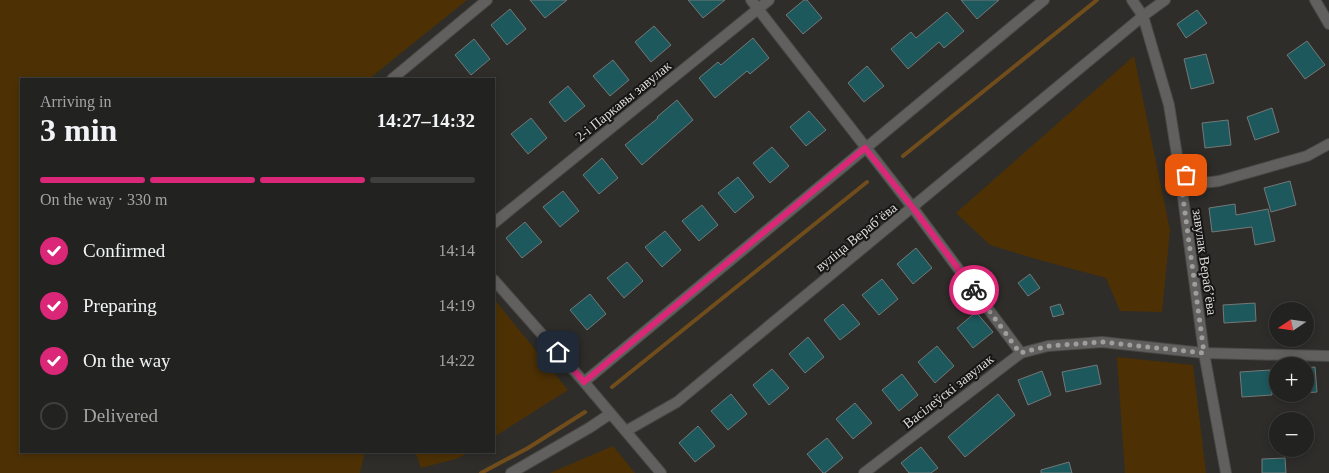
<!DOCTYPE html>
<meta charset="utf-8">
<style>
body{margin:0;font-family:"Times New Roman",serif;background:#2a2a29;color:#f1f3f6;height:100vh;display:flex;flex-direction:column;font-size:19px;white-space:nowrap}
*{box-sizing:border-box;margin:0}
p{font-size:16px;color:#a2a4a5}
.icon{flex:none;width:28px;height:28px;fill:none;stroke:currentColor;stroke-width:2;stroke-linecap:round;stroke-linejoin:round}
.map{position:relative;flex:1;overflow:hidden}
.side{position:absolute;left:20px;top:78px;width:475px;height:375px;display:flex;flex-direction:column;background:#222220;border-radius:0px;box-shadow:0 2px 8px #0003,0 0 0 1px #3f3f3e}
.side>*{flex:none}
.needle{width:32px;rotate:257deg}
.buttons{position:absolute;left:1269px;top:302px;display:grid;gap:10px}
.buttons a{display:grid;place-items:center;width:45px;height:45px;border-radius:50%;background:#222220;box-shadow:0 2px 8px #0003,0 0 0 1px #3f3f3e;font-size:25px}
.pin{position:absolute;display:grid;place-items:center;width:42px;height:42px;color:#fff;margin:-21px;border-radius:10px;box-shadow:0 2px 8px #0006}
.courier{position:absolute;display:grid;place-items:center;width:50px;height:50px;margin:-25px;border:4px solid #db2777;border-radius:50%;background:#fff;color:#222;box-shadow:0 1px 6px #0007}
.summary em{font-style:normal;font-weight:600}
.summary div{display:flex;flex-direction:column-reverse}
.summary{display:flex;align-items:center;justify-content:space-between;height:85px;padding:0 20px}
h1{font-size:32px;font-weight:600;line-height:38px}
.bar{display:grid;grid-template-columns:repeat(4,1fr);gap:8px 5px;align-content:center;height:60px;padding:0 20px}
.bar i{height:6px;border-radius:4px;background:#3f3f3e}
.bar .selected{background:#db2777}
.bar p{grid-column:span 4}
ol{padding:0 20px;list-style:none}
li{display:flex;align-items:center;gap:15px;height:55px}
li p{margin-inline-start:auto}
li .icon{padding:5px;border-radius:50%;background:#db2777;color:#fff;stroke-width:4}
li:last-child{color:#a2a4a5}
li i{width:28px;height:28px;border:2px solid #3f3f3e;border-radius:50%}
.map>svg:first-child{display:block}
</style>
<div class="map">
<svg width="1329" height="473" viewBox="0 0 1329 473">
<rect width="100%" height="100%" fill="#2e2d2a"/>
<path fill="#4d3105" d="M0,0H467L369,79H21V451H365L360,473H0Z
M1134,56L1170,230L1162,312L1120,311L1106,278L1036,259L990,245L956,213Z
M494,299L568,390L494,437Z
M1117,357L1193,365L1206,473H1125Z
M613,446L635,473H550Z
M418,451H470L459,458L421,468L416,454Z"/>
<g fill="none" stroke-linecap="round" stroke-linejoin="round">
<path stroke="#704d1b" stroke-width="4" d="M903,156L1097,0
M612,387L867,182
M481,473L528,448L585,412"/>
</g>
<path fill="#1d585c" stroke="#747878" d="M530,0H567L545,18Z
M688,0H725L703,18Z
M804,0H807L822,18L803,34L786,15Z
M961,0H999L977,19Z
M510,9L526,29L507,45L491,25Z
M1197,10L1207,23L1186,38L1177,24Z
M947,12L964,31L944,48L939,42L908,69L891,49L911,32L916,38Z
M654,26L671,45L651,62L635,42Z
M753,38L769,58L750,74L747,71L715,98L699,78L718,62L721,65Z
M474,39L490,59L471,75L455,55Z
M1307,41L1325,65L1305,79L1287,55Z
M1206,54L1214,83L1191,89L1184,59Z
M613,60L629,80L610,96L593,76Z
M867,66L884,86L864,102L848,83Z
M568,86L585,106L565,122L549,102Z
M677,100L693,120L642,165L625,145L658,118L657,117Z
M1272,108L1279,132L1255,140L1247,117Z
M809,111L826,130L806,146L790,127Z
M531,118L547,138L528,154L511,134Z
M1228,120L1231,145L1205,148L1202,123Z
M772,147L789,166L770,183L753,163Z
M602,158L618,178L599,194L583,175Z
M738,177L754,197L735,213L718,193Z
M1290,181L1296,205L1271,212L1264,188Z
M563,191L579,211L560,227L543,207Z
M1235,204L1236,215L1268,209L1275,241L1255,245L1252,227L1212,232L1209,208Z
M702,205L718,225L699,241L682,221Z
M525,222L542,242L522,258L506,238Z
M665,231L681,250L662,267L645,247Z
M916,248L932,268L913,284L897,264Z
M627,262L643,281L624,298L607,278Z
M1030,274L1040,288L1028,296L1018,283Z
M882,279L898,299L879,315L862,295Z
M590,294L606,314L587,330L570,310Z
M1255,303L1256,321L1224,323L1223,305Z
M843,304L860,324L840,340L824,320Z
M1060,304L1064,314L1053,317L1050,307Z
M976,312L993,332L973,348L957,328Z
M808,337L824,357L805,373L789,354Z
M937,346L954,366L935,383L918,362Z
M1097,365L1101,384L1066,392L1062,372Z
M1315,367L1317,392L1305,393V368Z
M772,369L789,388L769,405L753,385Z
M1270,370L1272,395L1242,397L1240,372Z
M1042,371L1051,395L1028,405L1018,380Z
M902,374L918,395L899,411L882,390Z
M731,394L747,414L728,430L711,411Z
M998,394L1015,415L965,457L948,437Z
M855,403L872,423L853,439L836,419Z
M698,426L715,446L695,462L679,443Z
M827,438L843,458L825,473H823L807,454Z
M921,447L938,468L931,473H909L901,463Z
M1285,458L1286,473H1262V459Z
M1069,462L1072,473H1041V470Z"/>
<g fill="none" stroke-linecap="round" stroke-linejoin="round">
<defs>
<path id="street" d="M751,0L913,208L1021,353
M1132,0L1143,16L1169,105L1179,168L1204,353L1226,473
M1315,0L1329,24
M392,79L487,0
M1179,168C1194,183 1199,184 1219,181L1307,156L1329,144
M494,223L769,0
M494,280L584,382L661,473
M584,382L1044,0
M626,431L677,402L1143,16L1165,0
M511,473L589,428L610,414
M864,473L1021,353L1048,346L1102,342L1204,353L1329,356"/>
</defs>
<use href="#street" stroke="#4a4946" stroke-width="12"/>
<use href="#street" stroke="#61605f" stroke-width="10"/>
</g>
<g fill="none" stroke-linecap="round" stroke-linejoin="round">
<path stroke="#a09e9c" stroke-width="5" stroke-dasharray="0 9" d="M974,290L1020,353L1048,346L1102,342L1204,353L1179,168L1186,175"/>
<path stroke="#db2777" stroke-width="6" d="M558,352L584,382L865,148L913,208L974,290"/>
</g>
<g text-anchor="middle" stroke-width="4" stroke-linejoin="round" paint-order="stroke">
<g font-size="14" fill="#dddbda" stroke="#161514">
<text transform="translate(623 101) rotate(-39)" y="5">2-і Паркавы завулак</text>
<text transform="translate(856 237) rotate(-39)" y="5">вуліца Верабʼёва</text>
<text transform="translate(1205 262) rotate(82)" y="5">завулак Верабʼёва</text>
<text transform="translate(948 391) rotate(-38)" y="5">Васілеўскі завулак</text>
</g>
</g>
</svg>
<div class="buttons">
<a><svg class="needle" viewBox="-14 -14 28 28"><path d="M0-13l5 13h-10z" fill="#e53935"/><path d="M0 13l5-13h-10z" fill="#a2a4a5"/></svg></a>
<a>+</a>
<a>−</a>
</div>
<div class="pin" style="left:1186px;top:175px;background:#ea580c"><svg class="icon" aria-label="bag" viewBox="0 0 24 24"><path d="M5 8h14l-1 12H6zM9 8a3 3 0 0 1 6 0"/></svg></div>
<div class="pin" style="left:558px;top:352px;background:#1f2937"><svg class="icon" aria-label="home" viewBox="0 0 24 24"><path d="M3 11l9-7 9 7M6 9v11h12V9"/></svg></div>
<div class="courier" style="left:974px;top:290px"><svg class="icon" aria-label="bike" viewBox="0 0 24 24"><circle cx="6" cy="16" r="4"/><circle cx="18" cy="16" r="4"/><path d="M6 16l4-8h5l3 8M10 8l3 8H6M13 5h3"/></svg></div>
<section class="side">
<div class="summary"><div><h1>3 min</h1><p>Arriving in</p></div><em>14:27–14:32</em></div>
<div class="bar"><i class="selected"></i><i class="selected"></i><i class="selected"></i><i></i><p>On the way · 330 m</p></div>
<ol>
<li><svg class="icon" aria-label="check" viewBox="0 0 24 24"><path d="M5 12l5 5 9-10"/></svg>Confirmed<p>14:14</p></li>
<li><svg class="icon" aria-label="check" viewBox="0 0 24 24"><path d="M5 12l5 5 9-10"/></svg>Preparing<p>14:19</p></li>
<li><svg class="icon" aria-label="check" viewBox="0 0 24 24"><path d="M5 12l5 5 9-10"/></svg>On the way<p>14:22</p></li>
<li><i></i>Delivered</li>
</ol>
</section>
</div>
